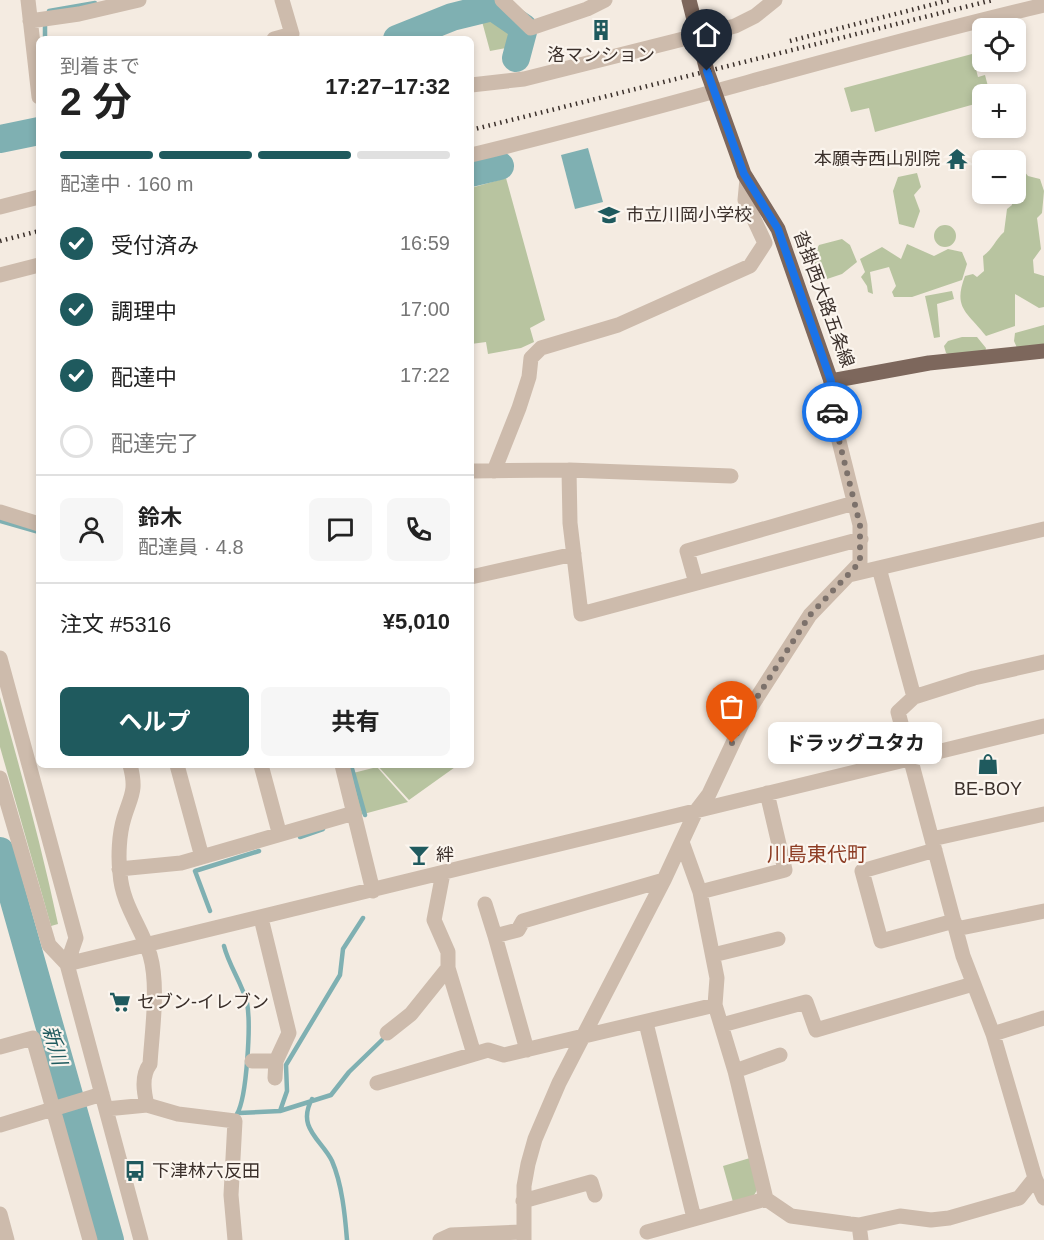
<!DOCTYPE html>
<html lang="ja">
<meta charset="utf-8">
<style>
body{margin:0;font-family:Arial,"Noto Sans JP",sans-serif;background:#f6f6f6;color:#222;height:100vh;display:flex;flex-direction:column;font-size:22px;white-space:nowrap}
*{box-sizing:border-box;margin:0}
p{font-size:20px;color:#767676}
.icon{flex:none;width:33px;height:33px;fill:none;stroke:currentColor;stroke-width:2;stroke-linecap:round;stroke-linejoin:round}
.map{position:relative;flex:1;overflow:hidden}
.side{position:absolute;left:36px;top:36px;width:438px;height:732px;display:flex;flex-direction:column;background:#fff;border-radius:9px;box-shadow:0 3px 9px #0003}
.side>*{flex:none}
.fabs{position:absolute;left:972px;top:18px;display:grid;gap:12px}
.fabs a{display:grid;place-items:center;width:54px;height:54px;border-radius:9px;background:#fff;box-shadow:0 3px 9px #0003;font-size:30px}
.pin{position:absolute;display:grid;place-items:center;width:51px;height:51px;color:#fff;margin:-62px -26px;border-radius:50% 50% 50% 0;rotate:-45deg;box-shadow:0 0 6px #0007}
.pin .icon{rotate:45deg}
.courier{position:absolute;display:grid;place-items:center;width:60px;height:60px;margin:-30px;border:4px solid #1a73e8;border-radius:50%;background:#fff;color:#222;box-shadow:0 2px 8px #0007}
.bubble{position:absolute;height:42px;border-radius:9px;background:#fff;box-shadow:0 3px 9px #0003;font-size:20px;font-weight:700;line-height:42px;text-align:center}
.headline em{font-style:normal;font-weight:700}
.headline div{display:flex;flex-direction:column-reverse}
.headline{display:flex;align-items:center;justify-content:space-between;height:102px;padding:0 24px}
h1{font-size:39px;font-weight:700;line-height:45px}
.bar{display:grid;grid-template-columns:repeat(4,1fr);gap:9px 6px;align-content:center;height:72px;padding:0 24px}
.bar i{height:8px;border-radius:4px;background:#e0e0e0}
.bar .current{background:#1f5a5e}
.bar p{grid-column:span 4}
.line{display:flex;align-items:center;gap:15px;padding:0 24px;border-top:2px solid #e0e0e0}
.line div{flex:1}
.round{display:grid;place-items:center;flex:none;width:63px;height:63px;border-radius:9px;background:#f6f6f6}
ol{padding:0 24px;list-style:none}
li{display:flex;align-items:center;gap:18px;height:66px}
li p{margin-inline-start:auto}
li .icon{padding:6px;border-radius:50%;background:#1f5a5e;color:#fff;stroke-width:4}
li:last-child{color:#767676}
li i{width:33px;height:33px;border:3px solid #e0e0e0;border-radius:50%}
.button{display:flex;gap:12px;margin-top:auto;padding:12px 24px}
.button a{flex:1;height:69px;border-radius:9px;background:#1f5a5e;color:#fff;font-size:24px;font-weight:700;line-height:69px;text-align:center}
.button a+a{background:#f6f6f6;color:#222}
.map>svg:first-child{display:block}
</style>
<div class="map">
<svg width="1044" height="1240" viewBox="0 0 1044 1240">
<rect width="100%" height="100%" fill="#f4ebe1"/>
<path fill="#b8c4a0" d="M487,12L507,25L511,47L490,51L480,14Z
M972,54L978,77L985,75L990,94H982V102L875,132L869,108L851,112L844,88Z
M1016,161L1028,176L1040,179L1044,191L1042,213L1037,218L1041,249L1033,260L1034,273L1044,276V307L1039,308L1015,294V326L986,336C966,311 953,308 965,276L973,274L977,277L984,271L983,256C993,249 995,240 1004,232L1007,209L1012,205L1011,194H1016Z
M917,173L921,187L914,195L920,211L914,228L899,224L893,191L898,177Z
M506,178L545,320L530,328L534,342L521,348L488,354L486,342L471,344V188Z
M934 236a11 11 0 1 1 22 0a11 11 0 1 1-22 0Z
M842,239L850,245L857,262L842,274L815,283L808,275L811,260L819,245Z
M907,244L934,256L948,249L962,252L967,264L962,280L912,297H894L892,292L896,286L889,267L870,272L873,294L868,292L867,286L861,277L865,272L860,259L882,247L901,259Z
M952,291L954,299L937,304L940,337L934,338L925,296Z
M1044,325V347L1018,350L1014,341L1015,333Z
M962,337H977L986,348L985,352L955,358L946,353L944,346L948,341Z
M0,697C21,772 42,848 58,924L51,926L0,747Z
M377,765H458L409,800Z
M377,767L408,802L360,815L349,774Z
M750,1158L757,1190L753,1197L733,1202L723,1166Z"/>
<path fill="#7fb0b2" d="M588,148L603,202L575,209L561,155Z"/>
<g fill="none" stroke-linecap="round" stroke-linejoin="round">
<path stroke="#7fb0b2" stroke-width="4.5" d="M48,15L49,11L95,3
M45,39V23
M0,521L39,532
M351,765L365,815
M300,837L323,829
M210,911L195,871L259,851
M224,946C229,966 242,983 247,1003C251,1023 247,1097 237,1114
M312,1099C296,1128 322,1140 332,1161C342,1184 345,1215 347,1240
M280,1111L331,1095L349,1072L382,1040
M239,1113L280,1111L287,1091L286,1065L340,975L343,949L363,918"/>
<path stroke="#7fb0b2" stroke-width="28" d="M397,39L452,17L493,7L524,28L516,58
M0,139L39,131
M471,173L500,166
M0,851L110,1240"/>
<path stroke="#cdbbac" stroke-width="15" d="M28,0L39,97
M502,0L531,28L587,9L605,0
M30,21L79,14L139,0
M274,39L292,34L282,0
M471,85L524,79L735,26L755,16L775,0
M471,155C663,109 852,50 1044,5
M0,207L39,197
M0,275L39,265
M569,470L570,523L581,614L861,539
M471,471L569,470L731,476
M494,471L519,408L529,377L531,358L541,348L618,325L750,266L765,243L745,200L747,179
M0,512L39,524
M879,568L914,697
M849,575L1044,529
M471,577L574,554
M696,583L687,551L854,503
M0,658L76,938L67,964
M1044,662L974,678L914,697L898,712L963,956L993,1034L1035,1178L1044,1198
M130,765C137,791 131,795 124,818C119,834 118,857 120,873C122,905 141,926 150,955C159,986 152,1031 150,1064C141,1076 144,1092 147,1105
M177,765L202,857
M261,765L279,832
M342,765L373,891
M0,778L49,945L67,964L141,1240
M932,839L1044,814
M682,842L700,892L717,978L715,1005L735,1071L766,1199L791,1216L850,1224L859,1225L900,1216L931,1220L949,1218L1019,1198L1035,1178
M935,850L862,871L881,941L954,921
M119,869L181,863L354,813
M443,873L434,920L448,952V968L474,1054
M700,892L785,870L767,793
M485,904L495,936
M261,918L289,1033L276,1061L275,1078
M956,929L1044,911
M713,955L778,939
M67,964L1044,726
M646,1023L694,1218
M722,1025L806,1002L816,1030L973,984
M387,1033L411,1014L448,968
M993,1034L1044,1018
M0,1047L33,1038L90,1240
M527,1050L495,936L518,930L523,921L664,880
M252,1061H276
M735,1071L780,1055
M377,1083L488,1050L504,1055L715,1005
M106,1109L147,1105L178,1114L235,1121L231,1195L235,1240
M0,1125L102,1094
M523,1201L591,1182L595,1195
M0,1214L7,1240
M859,1225L861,1240
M647,1232L766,1199
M440,1240L451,1235L522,1232
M524,1240V1186L528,1164L535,1139L559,1083L664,880L696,811L709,794L747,713L810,615L860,563V525L828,397L831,381"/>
<path stroke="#7d675c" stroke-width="15" d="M689,0L707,71L744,174L778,229L831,381L929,363L1044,351"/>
<path stroke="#3b302b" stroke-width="4.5" stroke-dasharray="1.5 4.5" stroke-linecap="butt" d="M790,41L950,0
M471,130L993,0
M0,241L39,231"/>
</g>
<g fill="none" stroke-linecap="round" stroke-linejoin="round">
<path stroke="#7c716b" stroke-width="6" stroke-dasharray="0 10.8" d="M732,743L747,713L810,615L860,562V525L832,412"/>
<path stroke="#1a73e8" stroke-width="8" d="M707,71L744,174L778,229L831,381L828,398L832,412"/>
</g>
<defs>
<symbol id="building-bare" viewBox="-9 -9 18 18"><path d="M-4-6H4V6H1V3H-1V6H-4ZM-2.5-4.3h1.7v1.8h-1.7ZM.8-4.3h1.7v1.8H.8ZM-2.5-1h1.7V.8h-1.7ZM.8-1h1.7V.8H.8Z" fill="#1f5a5e" stroke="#fbf5ee" stroke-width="2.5" paint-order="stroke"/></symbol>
<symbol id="temple-bare" viewBox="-9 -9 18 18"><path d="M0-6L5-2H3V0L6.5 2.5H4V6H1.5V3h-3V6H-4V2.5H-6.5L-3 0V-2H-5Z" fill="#1f5a5e" stroke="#fbf5ee" stroke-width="2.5" paint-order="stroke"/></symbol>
<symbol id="school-bare" viewBox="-9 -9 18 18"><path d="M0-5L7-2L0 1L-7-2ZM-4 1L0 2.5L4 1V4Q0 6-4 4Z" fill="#1f5a5e" stroke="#fbf5ee" stroke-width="2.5" paint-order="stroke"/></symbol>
<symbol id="shop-bare" viewBox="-9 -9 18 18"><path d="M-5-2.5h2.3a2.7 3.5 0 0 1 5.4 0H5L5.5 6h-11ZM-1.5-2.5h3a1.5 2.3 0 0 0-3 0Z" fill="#1f5a5e" stroke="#fbf5ee" stroke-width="2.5" paint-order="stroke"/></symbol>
<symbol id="bar-bare" viewBox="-9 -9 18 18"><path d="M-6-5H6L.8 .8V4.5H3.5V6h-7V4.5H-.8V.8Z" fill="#1f5a5e" stroke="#fbf5ee" stroke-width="2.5" paint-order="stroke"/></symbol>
<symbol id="supermarket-bare" viewBox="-9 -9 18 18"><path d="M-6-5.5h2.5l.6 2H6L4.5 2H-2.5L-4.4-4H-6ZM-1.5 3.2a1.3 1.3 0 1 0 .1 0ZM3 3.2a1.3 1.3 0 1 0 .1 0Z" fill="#1f5a5e" stroke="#fbf5ee" stroke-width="2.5" paint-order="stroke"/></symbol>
<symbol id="bus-bare" viewBox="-9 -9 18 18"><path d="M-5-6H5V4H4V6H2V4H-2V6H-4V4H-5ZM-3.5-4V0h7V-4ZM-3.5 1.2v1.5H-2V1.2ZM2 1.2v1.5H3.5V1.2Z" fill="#1f5a5e" stroke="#fbf5ee" stroke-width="2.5" paint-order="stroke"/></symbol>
</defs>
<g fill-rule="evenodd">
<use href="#building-bare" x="586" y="15" width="30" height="30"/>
<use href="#temple-bare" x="942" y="144" width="30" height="30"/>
<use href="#school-bare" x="594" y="200" width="30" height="30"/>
<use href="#shop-bare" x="973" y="749" width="30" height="30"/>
<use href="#bar-bare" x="404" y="840" width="30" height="30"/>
<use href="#supermarket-bare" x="105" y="987" width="30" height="30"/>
<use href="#bus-bare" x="120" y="1156" width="30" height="30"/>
</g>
<g text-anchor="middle" stroke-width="4.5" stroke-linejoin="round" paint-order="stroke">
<g font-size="18" fill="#3b302b" stroke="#fbf5ee" text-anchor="start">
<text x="601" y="61" text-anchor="middle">洛マンション</text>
<text x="940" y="165" text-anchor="end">本願寺西山別院</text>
<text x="626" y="221">市立川岡小学校</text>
<text x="988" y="795" text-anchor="middle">BE-BOY</text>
<text x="436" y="861">絆</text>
<text x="137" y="1008">セブン-イレブン</text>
<text x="152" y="1177">下津林六反田</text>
</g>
<g font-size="18" fill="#3b302b" stroke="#fbf5ee">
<text transform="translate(824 299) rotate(70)" y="6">沓掛西大路五条線</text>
</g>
<g font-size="20" fill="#8c3b22" stroke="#fbf5ee">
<text x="817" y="861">川島東代町</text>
</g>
<g font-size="20" font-style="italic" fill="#1f5a5e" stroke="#fbf5ee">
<text transform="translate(55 1045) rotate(74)" y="7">新川</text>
</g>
</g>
</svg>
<div class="fabs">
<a><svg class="icon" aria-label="locate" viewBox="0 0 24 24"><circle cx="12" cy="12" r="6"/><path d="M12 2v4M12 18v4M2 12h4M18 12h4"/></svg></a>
<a>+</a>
<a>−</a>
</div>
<div class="pin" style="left:732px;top:743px;background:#ea580c"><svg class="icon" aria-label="bag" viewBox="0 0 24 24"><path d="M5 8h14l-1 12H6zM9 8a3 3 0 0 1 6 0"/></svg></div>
<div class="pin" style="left:707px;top:71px;background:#1f2937"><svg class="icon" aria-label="home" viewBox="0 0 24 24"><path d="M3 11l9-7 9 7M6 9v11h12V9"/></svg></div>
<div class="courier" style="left:832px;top:412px"><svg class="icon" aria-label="car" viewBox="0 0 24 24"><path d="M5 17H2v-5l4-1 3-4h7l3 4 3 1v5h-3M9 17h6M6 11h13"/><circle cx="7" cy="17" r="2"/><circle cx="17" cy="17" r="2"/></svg></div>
<div class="bubble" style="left:768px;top:722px;width:174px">ドラッグユタカ</div>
<section class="side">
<div class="headline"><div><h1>2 分</h1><p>到着まで</p></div><em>17:27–17:32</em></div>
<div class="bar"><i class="current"></i><i class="current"></i><i class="current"></i><i></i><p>配達中 · 160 m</p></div>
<ol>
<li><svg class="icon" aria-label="check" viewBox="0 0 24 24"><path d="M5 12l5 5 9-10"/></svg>受付済み<p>16:59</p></li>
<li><svg class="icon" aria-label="check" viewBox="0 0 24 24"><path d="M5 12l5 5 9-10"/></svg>調理中<p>17:00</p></li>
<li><svg class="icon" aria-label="check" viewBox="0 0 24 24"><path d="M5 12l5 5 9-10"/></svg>配達中<p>17:22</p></li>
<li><i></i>配達完了</li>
</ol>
<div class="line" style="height:108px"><a class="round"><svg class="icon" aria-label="person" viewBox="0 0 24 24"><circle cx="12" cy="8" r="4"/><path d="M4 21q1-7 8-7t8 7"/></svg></a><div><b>鈴木</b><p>配達員 · 4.8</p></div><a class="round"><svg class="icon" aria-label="chat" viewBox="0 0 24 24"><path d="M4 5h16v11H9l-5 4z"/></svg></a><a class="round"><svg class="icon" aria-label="phone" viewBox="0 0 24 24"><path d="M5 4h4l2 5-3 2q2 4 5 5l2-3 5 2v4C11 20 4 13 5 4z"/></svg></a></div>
<div class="line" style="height:78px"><div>注文 #5316</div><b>¥5,010</b></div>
<div class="button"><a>ヘルプ</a><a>共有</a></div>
</section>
</div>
